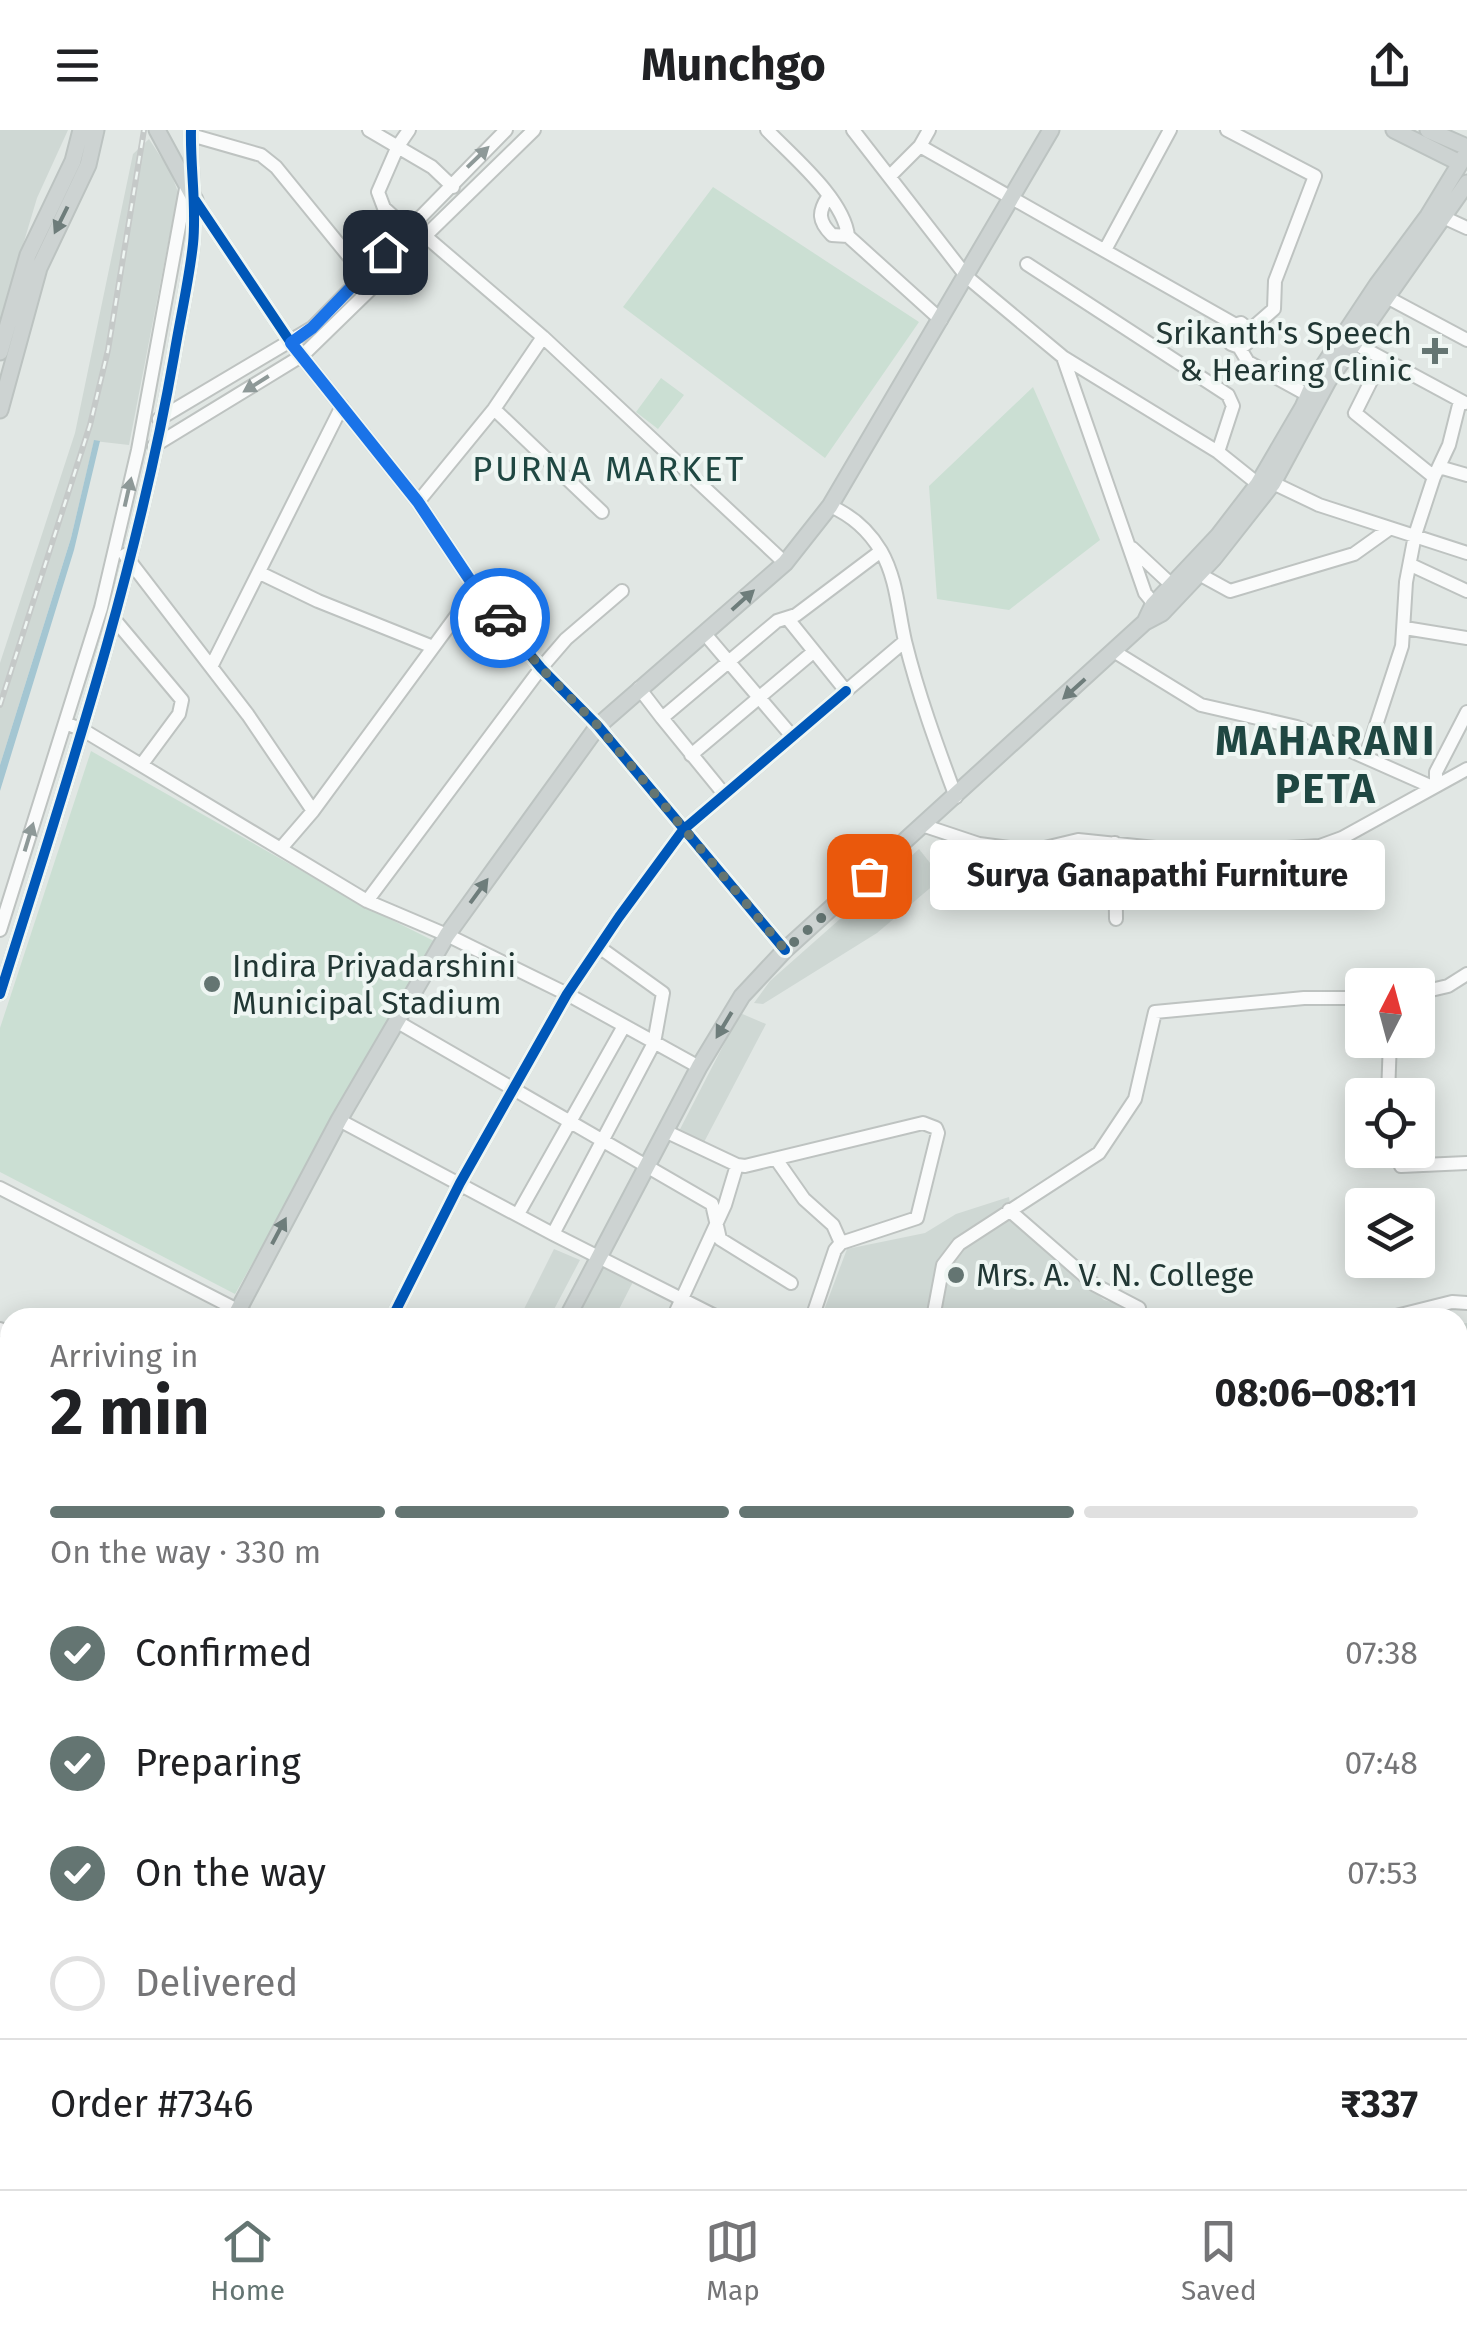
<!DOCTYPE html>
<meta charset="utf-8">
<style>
body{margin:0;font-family:"Fira Sans",sans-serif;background:#f6f6f6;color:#202124;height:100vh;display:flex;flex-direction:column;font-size:38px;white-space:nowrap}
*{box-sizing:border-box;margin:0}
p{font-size:32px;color:#757577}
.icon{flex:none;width:55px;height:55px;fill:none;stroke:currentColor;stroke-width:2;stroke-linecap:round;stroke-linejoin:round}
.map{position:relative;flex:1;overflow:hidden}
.panel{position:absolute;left:0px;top:1178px;width:1468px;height:882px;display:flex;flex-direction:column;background:#fff;border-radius:30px 30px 0 0;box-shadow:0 5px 25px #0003}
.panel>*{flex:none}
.needle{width:65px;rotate:6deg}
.tools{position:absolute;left:1345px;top:838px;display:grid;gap:20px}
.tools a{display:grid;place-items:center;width:90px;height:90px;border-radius:10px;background:#fff;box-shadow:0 5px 25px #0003;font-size:50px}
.pin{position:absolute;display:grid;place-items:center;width:85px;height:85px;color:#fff;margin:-42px;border-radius:20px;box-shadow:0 5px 15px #0006}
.courier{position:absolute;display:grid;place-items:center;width:100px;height:100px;margin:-50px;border:8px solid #1a73e8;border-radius:50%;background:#fff;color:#222;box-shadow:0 2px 12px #0007}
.bubble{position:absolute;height:70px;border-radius:10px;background:#fff;box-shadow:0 5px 25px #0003;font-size:32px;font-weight:700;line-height:70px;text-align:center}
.headline em{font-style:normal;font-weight:700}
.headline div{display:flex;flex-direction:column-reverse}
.headline{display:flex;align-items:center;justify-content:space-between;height:170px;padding:0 50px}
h1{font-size:65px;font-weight:700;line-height:75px}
.bar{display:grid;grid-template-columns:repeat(4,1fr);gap:15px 10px;align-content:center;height:120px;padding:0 50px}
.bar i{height:12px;border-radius:8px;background:#e0e0e0}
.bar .current{background:#647572}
.bar p{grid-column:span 4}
.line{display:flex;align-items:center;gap:25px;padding:0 50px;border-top:2px solid #e0e0e0}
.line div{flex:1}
ol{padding:0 50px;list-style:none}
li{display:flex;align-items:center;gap:30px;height:110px}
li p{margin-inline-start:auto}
li .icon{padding:10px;border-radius:50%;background:#647572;color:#fff;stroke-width:4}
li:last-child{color:#757577}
li i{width:55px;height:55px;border:5px solid #e0e0e0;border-radius:50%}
header{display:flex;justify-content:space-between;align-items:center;height:130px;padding:0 50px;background:#fff;font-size:45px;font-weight:700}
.tab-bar{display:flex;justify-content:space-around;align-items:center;height:140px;border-top:2px solid #e0e0e0;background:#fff;font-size:28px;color:#757577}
.tab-bar a{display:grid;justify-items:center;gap:5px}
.tab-bar .current{color:#647572}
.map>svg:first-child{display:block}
</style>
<header><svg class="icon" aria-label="menu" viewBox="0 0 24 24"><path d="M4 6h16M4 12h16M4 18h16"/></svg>Munchgo<svg class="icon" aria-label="share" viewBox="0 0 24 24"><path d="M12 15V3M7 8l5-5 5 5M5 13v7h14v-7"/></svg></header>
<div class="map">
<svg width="1467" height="2059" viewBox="0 0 1467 2059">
<rect width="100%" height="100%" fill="#e1e7e4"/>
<path fill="#cfd8d4" d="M0,0H68L37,68L0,192Z
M149,9L170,41L178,62L129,315L94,311L71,408L0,635V533L75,303L133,24Z
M919,719L942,748L877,803L763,874L754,873L770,851Z
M740,883L766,894L702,1016L677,1005Z
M1009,1067L1013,1093L1104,1170L1167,1187L821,1188L847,1119L925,1103L956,1084Z
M554,1119L580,1130L550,1187H520Z
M604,1134L635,1148L615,1187L576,1188Z
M1467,1193V1317L1458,1335V1194Z"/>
<path fill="#cbdfd3" d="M713,57L919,192L825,328L623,177Z
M661,248L684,265L658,299L636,282Z
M1033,257L1100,410L1009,480L937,469L929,356Z
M91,621L362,775L434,811L235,1164L0,1042V898Z"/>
<path fill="#a4c6d2" d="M94,310L100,311L74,420L0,661V635L71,408Z"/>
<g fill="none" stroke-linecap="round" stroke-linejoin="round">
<defs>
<path id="minor" d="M369,0L432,37L453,57
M767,0C793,27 844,69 848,106L941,190
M853,0L967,147L1063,227L1218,322L1258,354
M1227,0L1315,46L1275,151L1274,179L1250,200
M191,5L261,25L276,37L368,150
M920,16L1234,194
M891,45L920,16L929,0
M828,67C818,82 818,91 832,105L848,106
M195,70L291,213L418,372L476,459L541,538L598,596L785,820
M1443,87L1467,98
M407,99L384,78L378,62L398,16L409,0
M424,105L543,207L785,433
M1105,120L1170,0
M1027,134L1228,265L1233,276L1218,322
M1381,164L1467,210
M1354,213L1465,273
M1239,217C1248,215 1252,209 1250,200L1241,193L1231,196L1227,207L1231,214L1239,217L1248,232L1308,265
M1063,227L1145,463L1159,480
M1382,229L1355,283L1434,347
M494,279L602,382
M159,289L312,198L506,0
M154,316L303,225L534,0
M1439,337L1467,345
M1273,353L1319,375L1467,423
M418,372L494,279L543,207
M830,376C851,385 869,401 881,421C897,449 898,481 905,511C918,564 937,616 956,667
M1132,418L1176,459
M125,425L248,585L313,681
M1411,435L1467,461
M260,443L318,471L433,517
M1199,444L1230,461L1354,424L1389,399
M114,489L182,570L179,584L142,634
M788,489L846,561L905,511
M1405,498L1467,508
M705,504L791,605
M1115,522L1201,575L1297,597L1430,656
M211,537L342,276
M639,558L662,588L777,491L796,485L881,421
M662,588L724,664
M65,593L83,600L367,771L447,805L567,864L699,937
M691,625L812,523
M1366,626L1402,516L1406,452L1415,405L1434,347L1449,315L1460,271
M1436,655V642L1467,582
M925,696L979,714L1032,721L1078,710L1204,723L1320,716L1342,708L1467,639
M1115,713L1116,789
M282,717L313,681L476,459
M367,771L541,538L566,509L622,461
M0,800L101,478L138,320L187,53
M1418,863L1448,856L1467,844
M0,864C66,654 136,444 174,226C180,189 189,151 193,114C197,76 190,38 191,0
M396,891L712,1074L720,1109L791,1153
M1388,965L1390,910
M339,990L553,1104L719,1188
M665,1001L737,1035L745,1036L923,993L936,998L938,1003L917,1088L841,1113L835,1120L812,1188
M1394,1020L1401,1036L1467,1033
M776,1029L804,1069L833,1095L841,1113
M0,1058L253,1188
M1009,1080L1095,1155L1139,1178
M518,1084L624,896
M553,1104L654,913L663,863L599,817
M1396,1186L1452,1172L1467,1173
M392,1188L460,1053L567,864L619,787L683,700L846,561
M673,1188L725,1075L737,1035
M933,1188L943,1135L959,1114L1099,1023L1135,969L1155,882L1304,868H1362
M0,1199L10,1204
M0,1299L10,1305
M1458,1369L1464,1371V1381L1458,1384
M1458,1475L1467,1478
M1458,1529L1467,1528
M1458,1624L1467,1610
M1458,1777L1467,1790
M0,1808L10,1803
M0,1875L10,1881
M0,1917L10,1902
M0,2004L10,2003
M164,2050L187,2059
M717,2050L735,2059
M799,2050L812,2059
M1070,2050L1079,2059
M567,2054L568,2059
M29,2059L33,2050
M227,2059L231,2050
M341,2059L345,2050
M381,2059L385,2050
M427,2059L431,2050
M497,2059L501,2050
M701,2059L704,2050"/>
<path id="major" d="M157,0L195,70
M1394,0L1460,33
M1428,0L1467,17
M0,222L28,125L73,31L81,0
M0,280L39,138L88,35L96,0
M1145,492L1153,475L1218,406L1258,354L1303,277L1316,247L1377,155L1428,86L1467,22
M234,1188L339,990L447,805L598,596L785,433L830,376L1051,0
M567,1188L699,937L742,866L785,820L1145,492L1162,483L1214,428L1273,353L1328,251L1467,53
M0,1632L10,1615
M1458,1830L1467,1825
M1458,1854L1467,1849
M111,2059L116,2050
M1084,2059L1098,2050
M1108,2059L1122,2050"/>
</defs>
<use href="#minor" stroke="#bec3c1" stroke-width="16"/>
<use href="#major" stroke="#bcc3c1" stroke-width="19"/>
<use href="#minor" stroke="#fafbfb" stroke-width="12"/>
<use href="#major" stroke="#cdd3d2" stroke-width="15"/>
<defs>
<path id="rail" d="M0,575L90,295L108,220L144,0"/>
</defs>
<use href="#rail" stroke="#c5c9c8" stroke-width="6"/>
<use href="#rail" stroke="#eff6f3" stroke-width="2.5" stroke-dasharray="8" stroke-linecap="butt"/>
<defs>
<path id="cycleway" d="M195,70L291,213L418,372L476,459L541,538L598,596L785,820
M0,864C66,654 136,444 174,226C180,189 189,151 193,114C197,76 190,38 191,0
M392,1188L460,1053L567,864L619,787L683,700L846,561"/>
</defs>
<use href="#cycleway" stroke="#eff6f3" stroke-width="16"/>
<use href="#cycleway" stroke="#0057b8" stroke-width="10"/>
</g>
<defs><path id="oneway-solid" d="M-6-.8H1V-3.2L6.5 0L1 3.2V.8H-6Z" transform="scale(2.5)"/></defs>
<g fill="#8e9998">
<use href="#oneway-solid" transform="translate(478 27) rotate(-44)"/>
<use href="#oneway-solid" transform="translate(256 254) rotate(148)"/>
<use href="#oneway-solid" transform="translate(128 362) rotate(-77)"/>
<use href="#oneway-solid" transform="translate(29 707) rotate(-73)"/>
</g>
<g fill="#6e7d7b">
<use href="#oneway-solid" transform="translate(61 90) rotate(116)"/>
<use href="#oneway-solid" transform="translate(743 470) rotate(-42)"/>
<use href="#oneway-solid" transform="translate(1074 559) rotate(138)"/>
<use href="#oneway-solid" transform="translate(479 761) rotate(-54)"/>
<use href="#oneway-solid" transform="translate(724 895) rotate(121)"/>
<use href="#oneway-solid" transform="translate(279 1101) rotate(-62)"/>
</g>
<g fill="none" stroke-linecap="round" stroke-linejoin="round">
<path stroke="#647572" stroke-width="10" stroke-dasharray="0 18" d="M500,488L541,538L598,596L785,820L869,746"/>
<path stroke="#1a73e8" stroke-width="12" d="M385,122L312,198L291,213L418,372L476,459L500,488"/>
</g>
<g fill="#647572" stroke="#eff6f3" stroke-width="4">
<path d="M1430 206h10v10h10v10h-10v10h-10v-10h-10v-10h10z"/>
<circle cx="212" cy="854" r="10"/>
<circle cx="956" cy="1145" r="10"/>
</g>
<g text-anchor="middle" stroke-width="8" stroke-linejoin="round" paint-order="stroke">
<g font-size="32" fill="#213734" stroke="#eff6f3" text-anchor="start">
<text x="1412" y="214" text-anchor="end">Srikanth's Speech<tspan x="1412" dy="37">&amp; Hearing Clinic</tspan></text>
<text x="232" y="847">Indira Priyadarshini<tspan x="232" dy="37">Municipal Stadium</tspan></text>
<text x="976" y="1156">Mrs. A. V. N. College</text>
</g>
<g font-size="35" letter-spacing="2.5" fill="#1f4742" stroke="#eff6f3">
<text x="609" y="351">PURNA MARKET</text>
</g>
<g font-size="42" font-weight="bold" letter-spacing="2.5" fill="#1f4742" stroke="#eff6f3">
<text x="1326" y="625">MAHARANI<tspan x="1326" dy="48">PETA</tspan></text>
</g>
</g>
</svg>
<div class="tools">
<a><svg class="needle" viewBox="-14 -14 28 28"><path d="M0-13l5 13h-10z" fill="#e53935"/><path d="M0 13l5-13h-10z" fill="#757577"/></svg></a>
<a><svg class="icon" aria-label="locate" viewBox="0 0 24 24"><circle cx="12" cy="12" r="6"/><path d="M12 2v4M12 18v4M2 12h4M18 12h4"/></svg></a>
<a><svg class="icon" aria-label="layers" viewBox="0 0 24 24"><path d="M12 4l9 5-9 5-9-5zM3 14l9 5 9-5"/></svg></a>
</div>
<div class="pin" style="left:869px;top:746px;background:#ea580c"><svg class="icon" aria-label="bag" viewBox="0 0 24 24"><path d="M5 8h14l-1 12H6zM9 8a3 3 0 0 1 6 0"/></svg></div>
<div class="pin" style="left:385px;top:122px;background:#1f2937"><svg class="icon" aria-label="home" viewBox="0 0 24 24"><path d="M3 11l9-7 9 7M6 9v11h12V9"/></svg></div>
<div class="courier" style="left:500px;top:488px"><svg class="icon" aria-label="car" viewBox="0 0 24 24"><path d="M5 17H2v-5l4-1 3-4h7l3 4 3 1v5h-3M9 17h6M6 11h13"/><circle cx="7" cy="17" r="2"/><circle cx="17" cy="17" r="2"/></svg></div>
<div class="bubble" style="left:930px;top:710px;width:455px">Surya Ganapathi Furniture</div>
<section class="panel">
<div class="headline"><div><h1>2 min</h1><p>Arriving in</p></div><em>08:06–08:11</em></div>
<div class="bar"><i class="current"></i><i class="current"></i><i class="current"></i><i></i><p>On the way · 330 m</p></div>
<ol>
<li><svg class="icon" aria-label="check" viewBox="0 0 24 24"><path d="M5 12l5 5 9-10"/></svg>Confirmed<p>07:38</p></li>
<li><svg class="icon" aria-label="check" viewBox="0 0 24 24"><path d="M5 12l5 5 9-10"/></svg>Preparing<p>07:48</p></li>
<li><svg class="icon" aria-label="check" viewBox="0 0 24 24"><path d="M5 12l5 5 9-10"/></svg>On the way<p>07:53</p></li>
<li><i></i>Delivered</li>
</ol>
<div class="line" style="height:130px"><div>Order #7346</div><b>₹337</b></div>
</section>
</div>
<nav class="tab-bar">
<a class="current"><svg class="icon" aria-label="home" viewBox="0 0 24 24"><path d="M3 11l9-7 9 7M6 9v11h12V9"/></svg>Home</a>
<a><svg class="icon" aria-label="map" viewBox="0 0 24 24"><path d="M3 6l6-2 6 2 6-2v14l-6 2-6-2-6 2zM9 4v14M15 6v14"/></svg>Map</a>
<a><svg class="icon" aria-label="saved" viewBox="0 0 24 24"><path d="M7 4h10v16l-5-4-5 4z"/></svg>Saved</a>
</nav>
